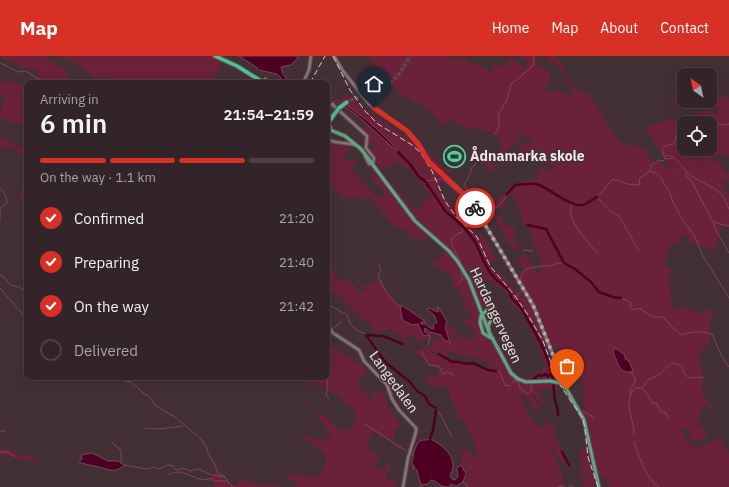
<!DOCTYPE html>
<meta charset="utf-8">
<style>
body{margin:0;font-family:"IBM Plex Sans",sans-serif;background:#3d3034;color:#f1f3f6;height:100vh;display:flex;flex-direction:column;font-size:15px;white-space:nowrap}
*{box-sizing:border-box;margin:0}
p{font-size:13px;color:#a8a4a8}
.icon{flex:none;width:22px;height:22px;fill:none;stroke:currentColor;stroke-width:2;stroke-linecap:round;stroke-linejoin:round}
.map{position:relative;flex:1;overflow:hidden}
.panel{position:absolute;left:24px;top:24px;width:306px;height:300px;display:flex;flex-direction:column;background:#322428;border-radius:8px;box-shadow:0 4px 16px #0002,0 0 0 1px #4d4145}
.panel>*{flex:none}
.needle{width:26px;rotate:327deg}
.tools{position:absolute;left:677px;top:12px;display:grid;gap:8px}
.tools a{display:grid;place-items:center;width:40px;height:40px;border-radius:8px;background:#322428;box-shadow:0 4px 16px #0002,0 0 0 1px #4d4145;font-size:20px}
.pin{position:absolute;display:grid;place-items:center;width:34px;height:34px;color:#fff;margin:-41px -17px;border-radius:50% 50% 50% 0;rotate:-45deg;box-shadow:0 0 4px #0007}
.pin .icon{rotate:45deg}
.courier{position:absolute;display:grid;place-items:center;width:40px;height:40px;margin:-20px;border:3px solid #d93025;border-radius:50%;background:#fff;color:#222;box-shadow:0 1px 5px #0007}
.head em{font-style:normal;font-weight:600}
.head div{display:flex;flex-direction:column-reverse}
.head{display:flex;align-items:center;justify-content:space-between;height:68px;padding:0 16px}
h1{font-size:26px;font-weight:600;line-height:30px}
.bar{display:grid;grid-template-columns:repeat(4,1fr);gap:6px 4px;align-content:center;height:48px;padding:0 16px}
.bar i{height:5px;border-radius:3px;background:#4d4145}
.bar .current{background:#d93025}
.bar p{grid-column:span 4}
ol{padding:0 16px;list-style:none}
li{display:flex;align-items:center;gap:12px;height:44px}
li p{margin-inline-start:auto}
li .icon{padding:4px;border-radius:50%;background:#d93025;color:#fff;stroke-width:4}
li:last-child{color:#a8a4a8}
li i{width:22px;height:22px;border:2px solid #4d4145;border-radius:50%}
header{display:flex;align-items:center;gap:24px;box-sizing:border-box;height:56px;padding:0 20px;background:#d93025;color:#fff}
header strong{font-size:19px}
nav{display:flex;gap:22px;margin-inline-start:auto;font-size:14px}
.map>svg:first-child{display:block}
</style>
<header>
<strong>Map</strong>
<nav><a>Home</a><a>Map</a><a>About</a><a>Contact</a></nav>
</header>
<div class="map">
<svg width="729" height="431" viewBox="0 0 729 431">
<rect width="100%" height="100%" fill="#433035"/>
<path fill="#6c213b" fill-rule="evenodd" d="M0,0H42L62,12L74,27H33L39,20L35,14L28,11L23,13C16,4 7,7 0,0Z
M61,0H212L220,3C223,12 219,15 214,22L219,27H119L106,22L95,23L77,7L66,4Z
M367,0H448L450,3L455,5L459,4L466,6L458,0C464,0 467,3 470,8C477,9 487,11 492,17L494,14L492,9L493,5L497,11L500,9L506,11L508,4L512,3L524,11L528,9L525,3L516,0H536L538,12H540L543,9L550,17V30L541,32L543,35L553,36L558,34L564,39L574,37L559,12L557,6L551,7L544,1L555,0L563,9L565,17L574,31L581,36L588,37L590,43L601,56L602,60L614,79L626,91H628L626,87L628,85L632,90L637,89L644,94L647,93L650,105L656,107L660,105L664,110L668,111L672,114L646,73C659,66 675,59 690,65L694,57L709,54L719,58V53H724L709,50L703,52L701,50H684L680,52L678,48L671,46L672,44L677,43L680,45L682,43H684V45H710V32L714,35L717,40L719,37L725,42L729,43V51L728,52L729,53V101C722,97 720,97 713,102L714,104L720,107L725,117L729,116V127L721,122L729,140V171H720L717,190L712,194L693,187L682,176L679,186L668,190L667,201L664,208L667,212L672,215L669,226L672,250L675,253L680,255V249H682L698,258L709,253L713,256L712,261L709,263L711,270C708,276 710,284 709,291L708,292L705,284L703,293L698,300C702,308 701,315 704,323L702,329V335L713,354L711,355L706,348L705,349L701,355L699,369L703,372L708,380L702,384L693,385L686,371L680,374L693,391H700L706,388H710L712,385L717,382C725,384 724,393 729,398V431H610L607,426L608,424L606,421L601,422L591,402L588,404L597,429L584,431L579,415L580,414L585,422L586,420L583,414L581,413V407L579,396L580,395L585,394C584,386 585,376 582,368H579C580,359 578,358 573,350H571L561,330H563L579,355L587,351L583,346L584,331L582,326L584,323L572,309L567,308L557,291L551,292L547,284L545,285L547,288L544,289L550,307L553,310L557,324L556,326L558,335L556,336L552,331L538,335L541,342L547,345V347H539L534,338H531L540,353L538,356L532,351L524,339H521L520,341C525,350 534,371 544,374L543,367L545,366L555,370L554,378L566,404L562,408L554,391H552V394L562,419V425L565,429L564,431H465L467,418L461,406L463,399L459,395L455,393V391L462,394L465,393L474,400L479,401L475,394L477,389L463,364H460C455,357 456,346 449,342L450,339L448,332L443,329L432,331L423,320H437L439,319L438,315H440L415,297L416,295H422L421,293L426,290C434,300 449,307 462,306L461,304C470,307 478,307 487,312H489L490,309C483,301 474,302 464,300C460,299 456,297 451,296V293L447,296L448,300L446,301L432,294L428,288L432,292V284L441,281L440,280L432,278L430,284L427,281L423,285L419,286L409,277L405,283L410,289L415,292L403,286L402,281L390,273L375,276L371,268L356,257L346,246L335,237L327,234V204L335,216L338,225L349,224L359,236H363L365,233L357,226V224L366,230L372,228L379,224L387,237L398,248L396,249C407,255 394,268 418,268L423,279L429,281V278L424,274L425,272L431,276L441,279L443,283L448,287L450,286L445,271L446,269L448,271L452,270L458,278L455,280L453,276L450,280L459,284L460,280L462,279L472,285L474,280L473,271L472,270L468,272L464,265L465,263L472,262L471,257L464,253L465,243L454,230L451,218L437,211L432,207L443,199L445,193L432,181L424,183L407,182L408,180L413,179L412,177C385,169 387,159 370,141H367L362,144L353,141L344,142C340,135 333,130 327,124V86L330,84L332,85L334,81L336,83V85L352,87L341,78L344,77L349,81L353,88L343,101L347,106L353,103H358L352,114L355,118L378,143L385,136L370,122L373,120V117L364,100V98L367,96L373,102L374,108L415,154L423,149L425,142L428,144L432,142L409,112L407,113L405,110H401L396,106L388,113L384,110L382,113L376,107L378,104L370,96L368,92V90L370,93H375L376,88L374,86L367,89L368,81L365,77L360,76L361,72L364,75L368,72L343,50L371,70L397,96L383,78L340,44L347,38L350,43L354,42C362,54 372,59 383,66L385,65L392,72L404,80L406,78L407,82L412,84L414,83L424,97L432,100L446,114L450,112L452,116L446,118L455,127L473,151L472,153L470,151L442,124L439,128C440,146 466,161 478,173L475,176L479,181L482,179L496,203L490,209L496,217L499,216L516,237L519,239L521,233L518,228L514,227V224L518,223V220L524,215L517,205L520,202L519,200L525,198L534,211L536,217H539L543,213L539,199L531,183L533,179L528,169L526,168L524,171C521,161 521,145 511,139L506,140L503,147L506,150L503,152H497L494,155L501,163L504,162L503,168L506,171L510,169L516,173L515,181L512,183L519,189V194H515L510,188H509L505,182L506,181C502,176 499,168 496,162H494L495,159L487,147L490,144L494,149L498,146L501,139L505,138L508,136V132L516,128L534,123L536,124L539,120L536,115L545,111L549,117L554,112L550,108L546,107L543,102L538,100V97L533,96L528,99L519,95L523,89L531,86L533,82L523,81L521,77L516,76L518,80L521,81L520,84C512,89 498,102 496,112H493L492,116L489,117L487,109L478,103L474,97L486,106H487L485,102L487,101L492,109L499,104L500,92L503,89C495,70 480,79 471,70L467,72L449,63L446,65L443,70L441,69L442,67L441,66L417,45L415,47L408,40L405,42ZM684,67H710V93H684ZM479,216L484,225L489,224L498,231L505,235L512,249L521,256L529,269L530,274L540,292V296L545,307V311L541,314L542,317H537L525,324C509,321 496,295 489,282L482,279L476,265L479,260L477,248H479L484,252L487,249L477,219ZM614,292L626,301L625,303L630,307L633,315L628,317L623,316L613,296Z
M8,25L27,30V72L0,61L5,42L0,38V26Z
M0,81L27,94V153L22,147L20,137L26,117L23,99L15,93L0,91Z
M327,287L361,309L372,321L368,318C363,319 358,323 358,328L373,346L372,338L382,334L390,354L400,369L399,372H396L392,386L397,388L399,387L402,392L399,393L385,381H378L379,378L377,376L371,378L368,385L369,393L379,400L377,403L378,407L373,409L376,412L383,414L388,407L391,410L385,421L387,424L395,423L396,431H297L296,425L286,422L284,419L295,418L313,422C318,421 320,419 323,414C333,393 315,395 305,381L306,378C314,382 325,388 331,379L315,356L323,358L340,375L348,374L354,371C356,364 356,359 353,352L346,348L336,337H331C325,327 307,329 297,321H327Z
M5,392C11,395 17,398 23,400C29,401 33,399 39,402L35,405C23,404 12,399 0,399V396Z
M216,415L229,428L233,430L247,424L260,430L275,428L279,431H215L211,422L214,416Z"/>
<path fill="#4d0021" stroke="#7e455c" d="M239,0H299L291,9L281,11L283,18L290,27H286L282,23L279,25L281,22L277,18L259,14L256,11Z
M327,40C347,45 389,81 400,98L357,59L337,46L327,42Z
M403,250L426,266H421V268H425L432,273L434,272L433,269L437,266L434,259L427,253L430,252L437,256L439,255L437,251L439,252L447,266L445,271L450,287L443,283L441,279L430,276L425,272L424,275L430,280L423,279L418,268L412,269L404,265L402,262L400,251Z
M615,292L625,299V303L629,305L633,315C620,320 618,307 613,296Z
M430,383C440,387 454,398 453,411C453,414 451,416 450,420L452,423L455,424C460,420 457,418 457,412L461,409L466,418L463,426L456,430L451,428L449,431C438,431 438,425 431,424L428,428L422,429L419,423L417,414L412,412L415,411L412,408C412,403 415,388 420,385C423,383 426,385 430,383Z
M92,397L108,405H118L124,409C115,419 106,412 95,410C89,409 84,408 79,406L82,403L81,399Z"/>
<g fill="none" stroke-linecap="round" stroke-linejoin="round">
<path stroke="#7e455c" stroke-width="1" d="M0,7L19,16L26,15L36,22L44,24L48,27
M520,21L533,10L534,0
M510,31L511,28L519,22
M498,61L499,57L507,44L510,32
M698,67L704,65L707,67
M710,69L716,71L717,67L722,69L729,68
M495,78L499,71V62
M664,100C675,97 680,109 686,115C695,125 710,128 720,137C724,141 727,148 729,153
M665,102L662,94L665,90L674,88L676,78L679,80L681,79L679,76L683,73L684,76
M473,111L479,103
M650,114L652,108L656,107L658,104L663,105L666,102L667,103L673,102
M686,117V119L693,128L713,166L729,170
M467,124L472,112
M425,125L442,123L461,139L462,138
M0,132C4,137 7,140 7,147L0,152V165
M464,137L467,134L464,128L467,125
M572,147C564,164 588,184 597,197
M492,152H497L506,141
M714,167L715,173L729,197
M463,171L462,176C457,178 451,181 451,187L463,211
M0,175V177
M523,194L533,195
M639,195L619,160L609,154L597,141L613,123L627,128L638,129L640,128L639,123L650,115L659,119L670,137L673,146L682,163L695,181L702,198L729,242
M379,209L381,215L378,218C382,231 389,242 400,251
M0,219L4,221L10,229L19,231L24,234L27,233
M459,228L462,224V216
M523,229C522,226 520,222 521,220C523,210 542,210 549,210C554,209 559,206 564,207
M0,232L27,264
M621,242L630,246L631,252L635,254L639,252L653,261H663L672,271L682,279C693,275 700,275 712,278L721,299L729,311
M513,243L522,234
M327,245L331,250L347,259L351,269
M352,270L358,275L366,278
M332,274L337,269L342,266
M327,283L329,279
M428,289L430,281
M421,295L429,309L439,310L443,318L447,316L454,319
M496,315L500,316L505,329L510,330
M631,316L635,322V326L630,333L631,339
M127,321L124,325L131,326L134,330H136L143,337L150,341L156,350L175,361L201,383L207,392V395L214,407L218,417L225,421
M326,321L328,330L326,339L329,343
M512,327L514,324L518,326L520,332L527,338L531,335L532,328
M642,332C645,329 645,327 648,324C650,322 654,322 657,320C666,313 671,301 683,312V316L689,322L703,321
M581,355L587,357L594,362
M439,356L452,381
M365,368L406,395
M144,372L160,373L183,370
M0,375H6
M634,378C634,362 622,346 635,332C645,330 648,340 652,347L657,348L660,355L666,357L668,363
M634,386C640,402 645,422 659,431
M112,387L121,394V407
M0,396H8L13,400H15
M411,397L414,400
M124,409L147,413L154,411L160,413L167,409L173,410L176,414L183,412L190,415L198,413L212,419L225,421L229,427
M169,418C172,418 175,416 178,416C190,417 202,428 211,422L215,425H227L233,431
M463,426L468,431
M569,430H573
M419,431L422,429
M557,431L564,430"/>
<path stroke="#4d0021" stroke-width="2.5" d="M398,96L410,108L419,121L425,125L446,156C456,163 468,175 475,186C481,197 484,209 492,219C496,225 504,229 509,235C510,237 511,239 511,241C513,245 519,248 521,252C536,278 555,308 554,338C554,346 559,351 558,359
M507,138L515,129C524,129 531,126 539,129C552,134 570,151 583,149C587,148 593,143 597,141
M528,169L546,173L564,207L575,213L591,226L599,236L613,241L621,242
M403,288L383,280L366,279L386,307L409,325L417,335L425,340L429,348L436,352
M439,298L452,306C459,304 466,310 473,307L488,314L496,315
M532,324L539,319L541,320L546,318L548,321L552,317
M430,383L433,374L436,355
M562,396L569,409"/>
<path stroke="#5d4b50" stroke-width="3.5" stroke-dasharray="3.5 2" stroke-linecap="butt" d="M350,44C358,41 367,39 375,36C393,30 401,16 410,0"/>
<defs>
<path id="secondary" d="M334,0L343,15L369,48L406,74L418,87L429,106L471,145L533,249L563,324L562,328
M265,23L272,27
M303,27L309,14L311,0
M333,49L367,80L366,92L374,102L373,107
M327,50L333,48
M327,83C335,88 346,86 355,89
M365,100L369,108H372
M327,269L333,277L359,294L364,305L387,329L392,343L399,354L416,372V376L408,402L403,431"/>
<path id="primary" d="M328,73L345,80L361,93L415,165L449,195L458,206L469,224L489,276L511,317L518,323L526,326L550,325
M483,258L490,251L492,262L488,270L489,274
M481,260L480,266L483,277L491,282
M560,327L567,334L584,364L599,431"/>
<path id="highway" d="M215,0L237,10L261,25
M327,69L333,60
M327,69L330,71L327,74"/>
</defs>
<use href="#secondary" stroke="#5d4d51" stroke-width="4.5"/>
<use href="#primary" stroke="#5d4d51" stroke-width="5"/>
<use href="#highway" stroke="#5d4d51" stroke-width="5.5"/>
<use href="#secondary" stroke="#877276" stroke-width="2.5"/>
<use href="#primary" stroke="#63a388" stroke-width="3"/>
<use href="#highway" stroke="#4bc394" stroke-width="3.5"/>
<path stroke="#d9cccf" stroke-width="1" stroke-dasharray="6 3" stroke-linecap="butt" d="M333,0L350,34L365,55L378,68L412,89L421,97L432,115L445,145L457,162L477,181L490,210L515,240L528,259L543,285L558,326L583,363L585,373L588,401L598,431
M310,27L325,0"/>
<defs>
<path id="primary-bridge" d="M550,325L560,327"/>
<path id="highway-bridge" d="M333,60L339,52L347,46"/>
</defs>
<use href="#primary-bridge" stroke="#5d4d51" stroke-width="5" stroke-linecap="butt"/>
<use href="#highway-bridge" stroke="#5d4d51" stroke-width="5.5" stroke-linecap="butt"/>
<use href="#primary-bridge" stroke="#63a388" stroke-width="3"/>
<use href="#highway-bridge" stroke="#4bc394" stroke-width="3.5"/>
</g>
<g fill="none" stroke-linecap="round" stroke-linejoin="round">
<path stroke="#b4a6a9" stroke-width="4" stroke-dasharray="0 7.2" d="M475,152L533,249L563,324L562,328L567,334"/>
<path stroke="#d93025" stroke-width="5" d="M374,52L407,75L419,89L429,106L468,142L475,152"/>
</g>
<defs>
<symbol id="stadium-ring" viewBox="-11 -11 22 22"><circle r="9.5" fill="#433035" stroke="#45d49f" stroke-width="1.5"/><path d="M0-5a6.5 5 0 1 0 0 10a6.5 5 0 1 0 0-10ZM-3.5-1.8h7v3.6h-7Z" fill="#45d49f"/></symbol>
</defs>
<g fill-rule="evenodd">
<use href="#stadium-ring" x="442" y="88" width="25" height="25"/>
</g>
<g text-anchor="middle" stroke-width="3" stroke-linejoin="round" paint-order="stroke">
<g font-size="14" font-weight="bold" fill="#f1e5e7" stroke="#433035" text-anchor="start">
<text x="470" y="105">Ådnamarka skole</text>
</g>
<g font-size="14" fill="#f1e5e7" stroke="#433035">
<text transform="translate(496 259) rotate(65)" y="5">Hardangervegen</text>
<text transform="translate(394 326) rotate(54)" y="5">Langedalen</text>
</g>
</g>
</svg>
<div class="tools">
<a><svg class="needle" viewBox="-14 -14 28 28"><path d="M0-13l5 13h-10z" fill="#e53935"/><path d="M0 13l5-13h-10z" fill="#a8a4a8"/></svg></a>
<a><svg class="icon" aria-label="locate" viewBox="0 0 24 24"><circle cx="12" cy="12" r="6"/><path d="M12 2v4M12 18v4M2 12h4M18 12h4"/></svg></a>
</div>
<div class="pin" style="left:567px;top:334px;background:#ea580c"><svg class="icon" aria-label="bag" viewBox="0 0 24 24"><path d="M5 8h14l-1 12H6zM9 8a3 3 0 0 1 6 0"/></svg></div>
<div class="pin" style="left:374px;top:52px;background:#1f2937"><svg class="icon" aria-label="home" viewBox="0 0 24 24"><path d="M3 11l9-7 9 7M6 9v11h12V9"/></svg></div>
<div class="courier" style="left:475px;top:152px"><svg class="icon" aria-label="bike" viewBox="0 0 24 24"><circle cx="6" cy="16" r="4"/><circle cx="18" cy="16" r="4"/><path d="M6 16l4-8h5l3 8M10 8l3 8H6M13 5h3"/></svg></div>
<section class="panel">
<div class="head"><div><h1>6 min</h1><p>Arriving in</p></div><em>21:54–21:59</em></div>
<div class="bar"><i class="current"></i><i class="current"></i><i class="current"></i><i></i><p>On the way · 1.1 km</p></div>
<ol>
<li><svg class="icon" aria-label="check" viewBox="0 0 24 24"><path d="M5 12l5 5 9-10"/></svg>Confirmed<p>21:20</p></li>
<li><svg class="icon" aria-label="check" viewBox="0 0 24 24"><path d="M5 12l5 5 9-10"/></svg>Preparing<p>21:40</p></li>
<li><svg class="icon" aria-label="check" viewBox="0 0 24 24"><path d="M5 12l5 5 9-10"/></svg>On the way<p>21:42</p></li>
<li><i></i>Delivered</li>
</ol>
</section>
</div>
